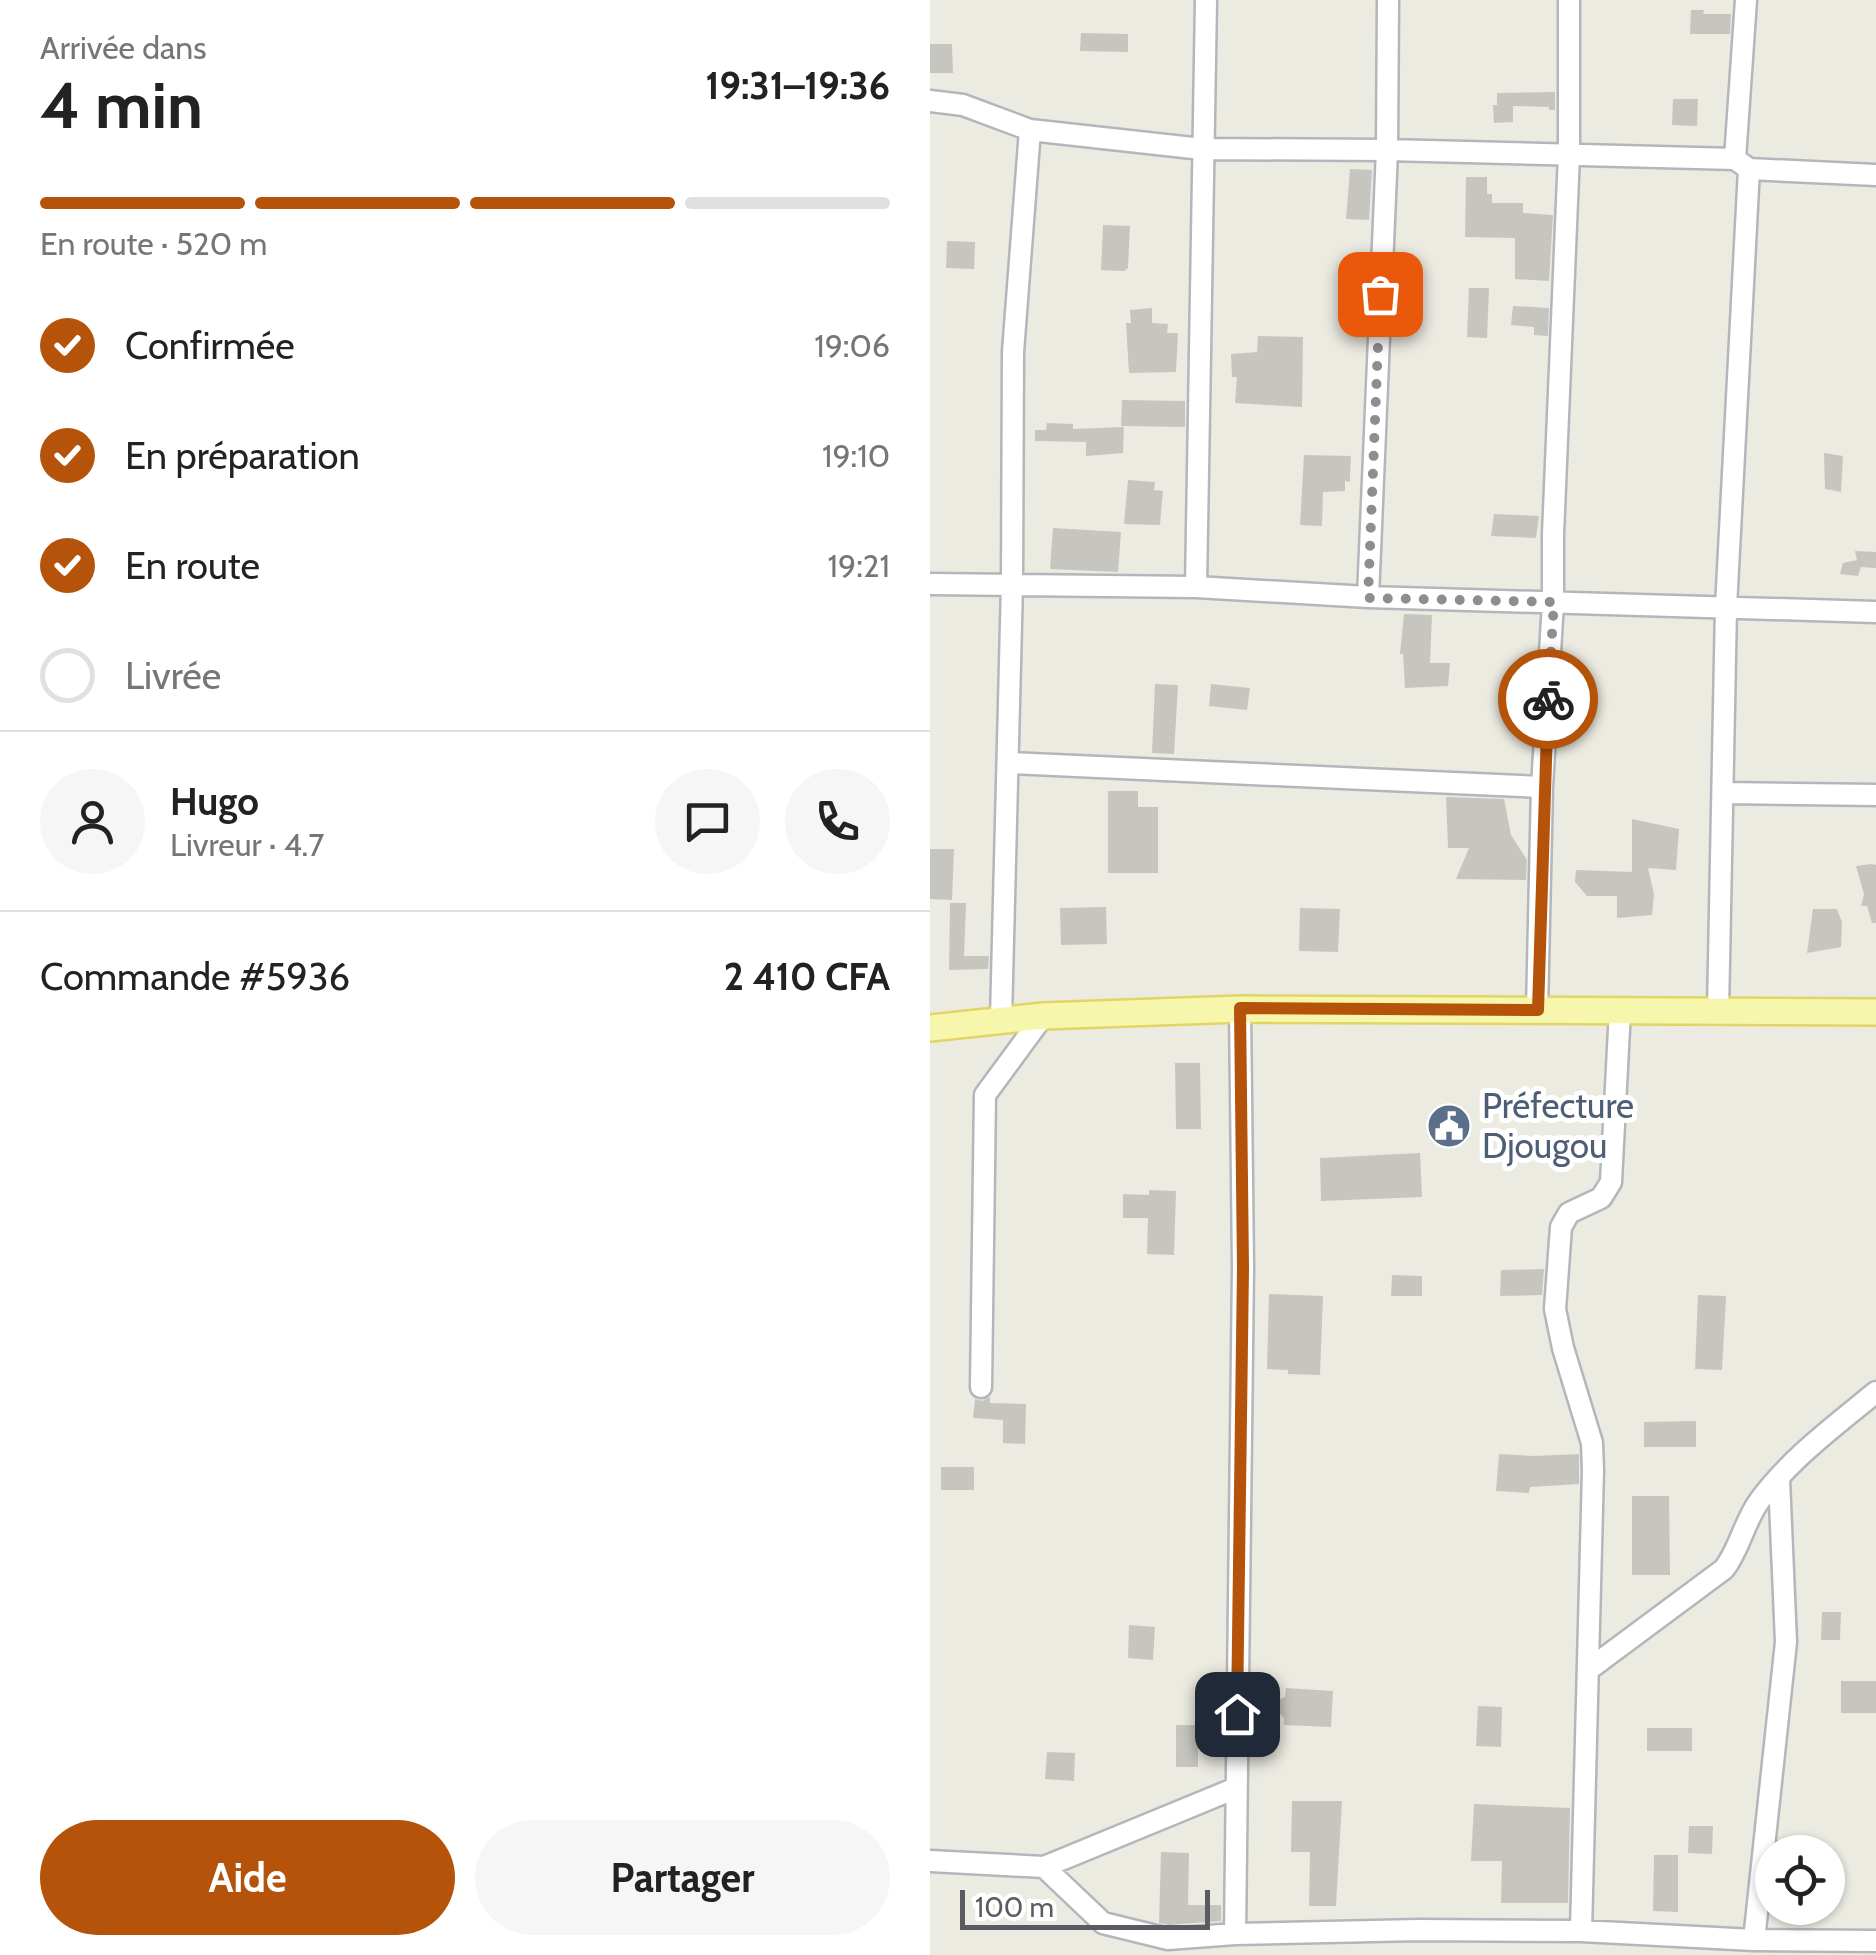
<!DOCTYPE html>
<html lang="fr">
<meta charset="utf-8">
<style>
body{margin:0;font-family:Cabin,sans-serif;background:#f6f6f6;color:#222;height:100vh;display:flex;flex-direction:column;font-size:38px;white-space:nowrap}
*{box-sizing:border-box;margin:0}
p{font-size:32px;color:#767676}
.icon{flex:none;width:55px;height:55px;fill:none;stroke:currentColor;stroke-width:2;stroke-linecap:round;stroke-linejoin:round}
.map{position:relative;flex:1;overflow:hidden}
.side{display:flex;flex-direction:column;background:#fff;width:930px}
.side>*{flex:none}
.controls{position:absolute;left:825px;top:1835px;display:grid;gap:20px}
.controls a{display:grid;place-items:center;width:90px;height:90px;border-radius:50%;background:#fff;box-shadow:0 2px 8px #0004;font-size:50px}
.scale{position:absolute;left:30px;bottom:25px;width:250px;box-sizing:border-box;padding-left:10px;border:5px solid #5b5c61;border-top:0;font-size:28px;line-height:35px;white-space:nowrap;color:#5b5c61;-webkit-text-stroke:8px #fff;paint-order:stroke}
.pin{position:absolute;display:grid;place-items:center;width:85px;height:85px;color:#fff;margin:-42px;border-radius:20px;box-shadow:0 5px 15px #0006}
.courier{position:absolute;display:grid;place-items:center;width:100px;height:100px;margin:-50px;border:8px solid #b45309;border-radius:50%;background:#fff;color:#222;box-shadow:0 2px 12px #0007}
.overview em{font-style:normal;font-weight:800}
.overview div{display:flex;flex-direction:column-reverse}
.overview{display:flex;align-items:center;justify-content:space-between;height:170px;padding:0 40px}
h1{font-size:65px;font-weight:800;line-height:75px}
.bar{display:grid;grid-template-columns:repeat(4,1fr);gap:15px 10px;align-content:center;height:120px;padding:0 40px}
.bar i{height:12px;border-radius:8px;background:#e0e0e0}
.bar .current{background:#b45309}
.bar p{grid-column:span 4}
.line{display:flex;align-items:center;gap:25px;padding:0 40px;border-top:2px solid #e0e0e0}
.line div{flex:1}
.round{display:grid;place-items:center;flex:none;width:105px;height:105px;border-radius:52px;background:#f6f6f6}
ol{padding:0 40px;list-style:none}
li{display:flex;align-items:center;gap:30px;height:110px}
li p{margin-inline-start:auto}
li .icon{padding:10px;border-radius:50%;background:#b45309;color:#fff;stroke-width:4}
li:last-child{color:#767676}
li i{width:55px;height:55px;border:5px solid #e0e0e0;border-radius:50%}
.primary-button{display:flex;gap:20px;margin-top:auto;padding:20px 40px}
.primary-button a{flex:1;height:115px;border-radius:60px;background:#b45309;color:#fff;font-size:40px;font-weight:800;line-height:115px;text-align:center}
.primary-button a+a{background:#f6f6f6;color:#222}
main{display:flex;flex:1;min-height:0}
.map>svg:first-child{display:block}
</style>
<main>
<section class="side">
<div class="overview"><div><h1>4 min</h1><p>Arrivée dans</p></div><em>19:31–19:36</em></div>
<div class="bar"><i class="current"></i><i class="current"></i><i class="current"></i><i></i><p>En route · 520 m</p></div>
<ol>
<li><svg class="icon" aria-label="check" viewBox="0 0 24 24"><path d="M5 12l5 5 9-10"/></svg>Confirmée<p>19:06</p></li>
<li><svg class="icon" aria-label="check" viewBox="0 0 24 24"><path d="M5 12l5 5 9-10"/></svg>En préparation<p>19:10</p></li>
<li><svg class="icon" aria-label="check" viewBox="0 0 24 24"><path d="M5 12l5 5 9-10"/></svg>En route<p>19:21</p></li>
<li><i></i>Livrée</li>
</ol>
<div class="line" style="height:180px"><a class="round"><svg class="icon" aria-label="person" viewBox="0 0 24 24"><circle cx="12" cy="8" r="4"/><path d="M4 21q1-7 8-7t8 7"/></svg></a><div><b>Hugo</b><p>Livreur · 4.7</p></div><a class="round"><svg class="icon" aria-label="chat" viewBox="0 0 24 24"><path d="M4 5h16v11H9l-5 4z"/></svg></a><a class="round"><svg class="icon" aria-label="phone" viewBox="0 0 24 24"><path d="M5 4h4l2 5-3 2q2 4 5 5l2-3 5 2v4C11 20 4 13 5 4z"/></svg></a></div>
<div class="line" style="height:130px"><div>Commande #5936</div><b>2 410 CFA</b></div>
<div class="primary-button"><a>Aide</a><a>Partager</a></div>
</section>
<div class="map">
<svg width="946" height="1955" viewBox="0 0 946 1955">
<rect width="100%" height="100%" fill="#ecebe2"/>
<path fill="#c7c5bf" d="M761,10H774L773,14H801L800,34H760Z
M151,33L198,34V52L150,51Z
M0,44H22L23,73H0Z
M625,92V110H619V107L583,106V122L564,123L563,105H567V93Z
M743,99H768L767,126L742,125Z
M420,169L442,170L439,220L416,219Z
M536,177H557V194H562V203H593V213L623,215L619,281L585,279V238L535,237Z
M173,225L200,226L198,268L194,271L171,270Z
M17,241L45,242L44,269L16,268Z
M539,288H559L557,338L537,337Z
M583,306L619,308L618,336L604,335V327L581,325Z
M222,308V323L238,324L237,333H248L246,372L199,373L196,323H201L200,310Z
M328,336L373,337L372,407L305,403L307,377H302L301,354L327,352Z
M192,400L255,401V427L191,426Z
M117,423L143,424V429L194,427L193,453L156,456V442L105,441V430H116Z
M894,453L913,456L911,492L895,489Z
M374,455L421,456L420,476V482L415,481V491L393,492L392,526L370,525Z
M198,480L225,482L224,490L233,491L230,525L194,524Z
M564,514L609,516L606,538L561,536Z
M123,528L191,532L188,572L120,569Z
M925,551L946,552V568L931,567L928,576L910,574L913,563L927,560Z
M474,614L502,615L500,663H520L518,686L475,688L473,654H470Z
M225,684L248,685L244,754L222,753Z
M281,684L320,688L317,710L279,706Z
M178,791H208V807H228V873H178Z
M516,797L574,799L581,835L597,860L596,880L526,879L539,848H518Z
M702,819L749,829L746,870L718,868L724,894L722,915L687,918V896H657L645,882L646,870L702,872Z
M0,849H24L22,900L0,899Z
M941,864L946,865V923H942L937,906H931L934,894L926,866Z
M20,903H36L34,956H59L58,969L19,970Z
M176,907L177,944L131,945L130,908Z
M370,908L410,909L408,952L369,951Z
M883,909H907L912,922L911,947L877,953Z
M245,1063H270L271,1129H246Z
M490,1153L492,1197L391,1201L390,1158Z
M219,1190L246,1191L244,1255L217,1254L218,1218H193V1194L219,1195Z
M614,1269L612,1295L570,1296L571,1270Z
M462,1275L492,1276V1296H461Z
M339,1294L393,1296L390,1375L358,1374V1370L337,1369Z
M768,1295L796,1296L792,1370L765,1369Z
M60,1397V1403L96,1404L95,1444L73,1443V1420L43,1418L45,1399L52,1401Z
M766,1421V1447H714V1422Z
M569,1454L604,1456L649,1454V1484L600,1487L599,1493L566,1491Z
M11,1467H44V1490H11Z
M702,1496H739L740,1575H702Z
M892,1612H911L910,1640H891Z
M199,1625L225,1627L223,1660L198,1658Z
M911,1681H946V1713H911Z
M356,1688L403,1691L401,1727L354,1725V1718L343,1707L345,1702L355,1697Z
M548,1706L572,1707L571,1747L546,1746Z
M246,1725H268V1767H246Z
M717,1728H762V1751H717Z
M117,1752L145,1753L144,1781L115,1779Z
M362,1801H412L406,1906H379L380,1852H361Z
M544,1804L640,1808L638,1903H571L572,1861H541Z
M759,1826H783L782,1854L758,1853Z
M231,1852L259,1853L258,1905H291V1921L239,1925L229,1923Z
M724,1855H748V1912L723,1911Z"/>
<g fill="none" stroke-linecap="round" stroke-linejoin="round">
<defs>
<path id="minor" d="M0,101L33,105L100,130L272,149L457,150L805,159L819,169L946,175
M805,159L816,0
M0,584L266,587L438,597L946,612
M266,587L276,0
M438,597L457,150L458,0
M78,763L612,787
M793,793L946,795
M310,1009L313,1267L305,1934L489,1930L651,1931L824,1940L946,1941
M607,1010L612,787L623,602V534L639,154V0
M788,1011L796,607L819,169
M71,1019L82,584L83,352L100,130
M51,1387L55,1095L113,1016
M658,1670L794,1569C810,1549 814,1521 830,1500C861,1458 906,1425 946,1392
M0,1861L114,1867L306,1788
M114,1867L173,1923L238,1939L305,1934
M651,1931L663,1470L662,1443L633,1348L625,1309L631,1227L639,1213L671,1198L681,1182L690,1010
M824,1940L856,1642L849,1479"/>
<path id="major" d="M0,1028L113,1016L310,1009L946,1012"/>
</defs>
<use href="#minor" stroke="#b5b6bb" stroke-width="25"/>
<use href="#major" stroke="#e2d565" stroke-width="30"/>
<use href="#minor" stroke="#fff" stroke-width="20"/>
<use href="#major" stroke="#f6f6ad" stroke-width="25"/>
</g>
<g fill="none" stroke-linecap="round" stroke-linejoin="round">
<path stroke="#8e8e8e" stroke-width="10" stroke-dasharray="0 18" d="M450,294L438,598L624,602L618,699"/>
<path stroke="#b45309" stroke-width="12" d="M307,1714L313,1268L310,1008L608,1010L618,699"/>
</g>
<defs>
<symbol id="civic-disc" viewBox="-11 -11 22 22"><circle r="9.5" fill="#5c6f8a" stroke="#fff"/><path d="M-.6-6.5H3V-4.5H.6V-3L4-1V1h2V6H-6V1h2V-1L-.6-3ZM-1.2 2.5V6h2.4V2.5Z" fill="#fff"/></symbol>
</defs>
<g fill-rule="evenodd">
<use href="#civic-disc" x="494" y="1101" width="50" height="50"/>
</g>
<g text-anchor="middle" stroke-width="10" stroke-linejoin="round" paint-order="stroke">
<g font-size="35" fill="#4e5e75" stroke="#fff" text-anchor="start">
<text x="552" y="1118">Préfecture<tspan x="552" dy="40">Djougou</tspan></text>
</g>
</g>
</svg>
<div class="controls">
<a><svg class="icon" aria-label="locate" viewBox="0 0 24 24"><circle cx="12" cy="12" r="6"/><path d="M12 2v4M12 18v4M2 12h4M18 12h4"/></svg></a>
</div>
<div class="scale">100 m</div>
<div class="pin" style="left:450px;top:294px;background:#ea580c"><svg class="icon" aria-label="bag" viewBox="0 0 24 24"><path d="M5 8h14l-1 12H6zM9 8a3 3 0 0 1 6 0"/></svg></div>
<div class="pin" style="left:307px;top:1714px;background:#1f2937"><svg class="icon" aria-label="home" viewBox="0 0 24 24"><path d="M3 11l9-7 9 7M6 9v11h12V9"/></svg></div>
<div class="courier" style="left:618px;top:699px"><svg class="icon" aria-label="bike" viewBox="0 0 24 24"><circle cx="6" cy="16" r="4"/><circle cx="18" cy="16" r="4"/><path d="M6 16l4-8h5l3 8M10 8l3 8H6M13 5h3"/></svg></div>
</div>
</main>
